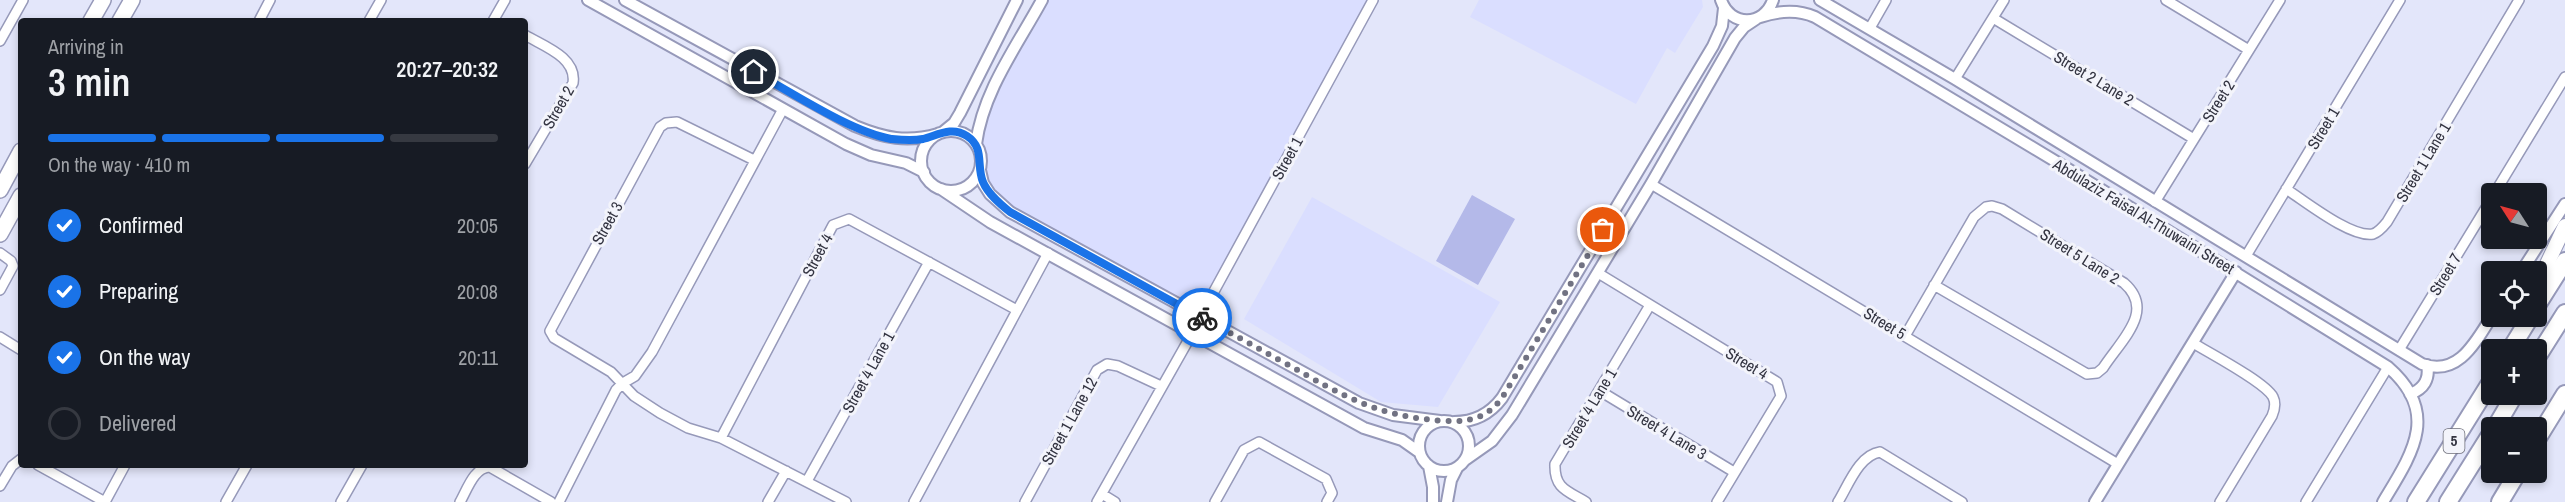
<!DOCTYPE html>
<meta charset="utf-8">
<style>
body{margin:0;font-family:"Archivo Narrow",sans-serif;background:#242831;color:#f1f3f6;height:100vh;display:flex;flex-direction:column;font-size:22px;white-space:nowrap}
*{box-sizing:border-box;margin:0}
p{font-size:20px;color:#9ea1a6}
.icon{flex:none;width:33px;height:33px;fill:none;stroke:currentColor;stroke-width:2;stroke-linecap:round;stroke-linejoin:round}
.map{position:relative;flex:1;overflow:hidden}
.drawer{position:absolute;left:18px;top:18px;width:510px;height:450px;display:flex;flex-direction:column;background:#171b24;border-radius:6px;box-shadow:0 3px 9px #0003}
.drawer>*{flex:none}
.needle{width:39px;rotate:306deg}
.controls{position:absolute;left:2481px;top:183px;display:grid;gap:12px}
.controls a{display:grid;place-items:center;width:66px;height:66px;border-radius:6px;background:#171b24;box-shadow:0 3px 9px #0003;font-size:30px}
.pin{position:absolute;display:grid;place-items:center;width:51px;height:51px;color:#fff;margin:-26px;border:3px solid #fff;border-radius:50%;box-shadow:0 2px 6px #0007}
.courier{position:absolute;display:grid;place-items:center;width:60px;height:60px;margin:-30px;border:4px solid #1a73e8;border-radius:50%;background:#fff;color:#222;box-shadow:0 2px 8px #0007}
.overview em{font-style:normal;font-weight:600}
.overview div{display:flex;flex-direction:column-reverse}
.overview{display:flex;align-items:center;justify-content:space-between;height:102px;padding:0 30px}
h1{font-size:39px;font-weight:600;line-height:45px}
.bar{display:grid;grid-template-columns:repeat(4,1fr);gap:9px 6px;align-content:center;height:72px;padding:0 30px}
.bar i{height:8px;border-radius:4px;background:#363941}
.bar .on{background:#1a73e8}
.bar p{grid-column:span 4}
ol{padding:0 30px;list-style:none}
li{display:flex;align-items:center;gap:18px;height:66px}
li p{margin-inline-start:auto}
li .icon{padding:6px;border-radius:50%;background:#1a73e8;color:#fff;stroke-width:4}
li:last-child{color:#9ea1a6}
li i{width:33px;height:33px;border:3px solid #363941;border-radius:50%}
.map>svg:first-child{display:block}
</style>
<div class="map">
<svg width="2565" height="502" viewBox="0 0 2565 502">
<rect width="100%" height="100%" fill="#e3e6fa"/>
<path fill="#dadeff" d="M1042,0H1373L1200,317L1000,203L980,170L981,159L976,144L979,122Z
M1479,0H1702L1703,7L1675,53L1667,48L1636,104L1470,17Z
M1312,197L1500,302L1438,407L1381,402L1244,319Z"/>
<path fill="#b4b9e9" d="M1472,195L1515,219L1478,285L1436,261Z"/>
<g fill="none" stroke-linecap="round" stroke-linejoin="round">
<defs>
<path id="minor" d="M2166,0L2249,50
M1993,18L2194,139
M259,21L270,0
M369,21L381,0
M493,21L505,0
M1870,28L1886,0
M525,35C543,46 577,57 573,83L525,164
M0,41L23,0
M1955,79L2004,0
M754,160L677,122L666,123L660,127L550,331L554,338L611,372L634,396L660,413L688,428L721,438L846,502
M1651,184L2118,464
M2286,189C2305,201 2351,238 2373,234C2379,232 2383,227 2387,222L2519,0
M2494,194L2565,77
M2155,202L2280,0
M0,253L11,261L13,266L0,290
M2246,256L2400,0
M1598,273L1777,382L1781,396L1717,502
M1200,317L1373,0
M1905,336L1974,217L1986,207L1992,206L2002,209L2124,283C2156,311 2121,340 2103,368L2097,373L2087,374L1934,285
M0,337L21,350
M2193,343C2209,353 2265,382 2273,397C2276,403 2275,409 2272,416L2220,502
M2399,350L2492,198
M1600,391L1734,472
M721,438L833,225L849,219L1017,310
M38,465L105,502
M807,481L929,262
M0,486L12,466L21,459
M1102,494L1115,502
M105,502L125,465
M226,502L247,465
M341,502L362,465
M460,502C467,490 474,467 490,467L551,502
M559,502L616,390L623,383L635,376L652,352L783,109
M768,502L786,471
M914,502L1048,253
M1025,502L1097,370L1107,364L1118,366L1161,386
M1097,502L1193,332
M1215,502L1244,450L1259,442L1326,479L1332,493L1327,502
M1586,502C1568,491 1554,489 1555,464L1650,305
M1838,502C1848,486 1859,455 1880,452L1962,502
M2306,502L2388,367"/>
<path id="tertiary" d="M588,0L846,144L871,155L906,163L924,172
M625,0L855,126C884,138 907,143 938,134
M1721,0C1730,27 1764,27 1773,0
M1820,0L1955,79L2422,364C2458,377 2475,343 2492,316
M1760,17C1778,11 1797,9 1815,17L2055,161L2388,367C2441,413 2412,454 2383,502
M921 161a30 30 0 1 1 60 0a30 30 0 1 1-60 0Z
M943,132L954,123L960,113L1017,0
M976,144C983,91 1017,46 1042,0
M980,170L983,183L990,194L1010,212L1359,403L1393,415L1440,421
M941,189L990,222L1364,428L1402,440L1419,452
M2521,272L2565,204
M2410,394C2424,389 2430,379 2427,365
M1419 446a25 25 0 1 1 50 0a25 25 0 1 1-50 0Z
M1454,422C1474,422 1490,414 1502,398L1713,46L1722,26L1724,8
M1465,460L1492,441L1512,415L1651,184L1735,38L1744,27L1756,19
M1429,466L1433,487V502
M1447,502L1451,480L1457,468
M2095,502L2236,272"/>
<path id="primary" d="M2538,299L2547,264L2565,226"/>
<path id="trunk" d="M91,21L103,0
M120,21L132,0
M0,190L21,151
M0,234L21,196"/>
<path id="motorway" d="M2536,307L2565,261
M2510,350L2531,316
M2536,359L2565,313
M2495,428L2515,394
M2536,441L2565,394
M2416,502L2492,380
M2448,502L2492,432
M2500,502L2518,472"/>
</defs>
<use href="#minor" stroke="#9699b9" stroke-width="12"/>
<use href="#tertiary" stroke="#9699b9" stroke-width="14"/>
<use href="#primary" stroke="#9699b9" stroke-width="16"/>
<use href="#trunk" stroke="#9699b9" stroke-width="18"/>
<use href="#motorway" stroke="#9699b9" stroke-width="20"/>
<use href="#minor" stroke="#fff" stroke-width="9"/>
<use href="#tertiary" stroke="#fff" stroke-width="10"/>
<use href="#primary" stroke="#fff" stroke-width="14"/>
<use href="#trunk" stroke="#fff" stroke-width="15"/>
<use href="#motorway" stroke="#fff" stroke-width="16"/>
</g>
<g fill="none" stroke-linecap="round" stroke-linejoin="round">
<path stroke="#717282" stroke-width="6" stroke-dasharray="0 10.8" d="M1202,318C1229,332 1256,347 1283,362C1342,395 1376,417 1446,421C1470,422 1487,418 1502,398L1603,230"/>
<path stroke="#1a73e8" stroke-width="8" d="M754,72C793,93 849,131 891,139C902,140 912,141 923,139C938,135 952,126 967,136C985,148 976,165 983,182C988,194 1000,204 1010,212L1202,318"/>
</g>
<g text-anchor="middle" stroke-width="6" stroke-linejoin="round" paint-order="stroke">
<rect fill="#f3f4fb" stroke="#6d6e79" stroke-width="1.5" x="2443.5" y="429" width="21" height="24" rx="4.5"/>
<g font-size="15" font-weight="bold" fill="#333441">
<text x="2454" y="446">5</text>
</g>
<g font-size="16" fill="#333441" stroke="#f3f4fb">
<text transform="translate(2094 78) rotate(31)" y="6">Street 2 Lane 2</text>
<text transform="translate(2218 101) rotate(-58)" y="6">Street 2</text>
<text transform="translate(558 107) rotate(-60)" y="6">Street 2</text>
<text transform="translate(2323 128) rotate(-59)" y="6">Street 1</text>
<text transform="translate(1287 158) rotate(-61)" y="6">Street 1</text>
<text transform="translate(2423 162) rotate(-59)" y="6">Street 1 Lane 1</text>
<text transform="translate(2144 216) rotate(31)" y="6">Abdulaziz Faisal Al-Thuwaini Street</text>
<text transform="translate(607 223) rotate(-61)" y="6">Street 3</text>
<text transform="translate(817 255) rotate(-62)" y="6">Street 4</text>
<text transform="translate(2080 256) rotate(32)" y="6">Street 5 Lane 2</text>
<text transform="translate(2445 274) rotate(-59)" y="6">Street 7</text>
<text transform="translate(1885 323) rotate(31)" y="6">Street 5</text>
<text transform="translate(1747 363) rotate(31)" y="6">Street 4</text>
<text transform="translate(868 372) rotate(-61)" y="6">Street 4 Lane 1</text>
<text transform="translate(1589 408) rotate(-59)" y="6">Street 4 Lane 1</text>
<text transform="translate(1069 421) rotate(-61)" y="6">Street 1 Lane 12</text>
<text transform="translate(1667 432) rotate(31)" y="6">Street 4 Lane 3</text>
</g>
</g>
</svg>
<div class="controls">
<a><svg class="needle" viewBox="-14 -14 28 28"><path d="M0-13l5 13h-10z" fill="#e53935"/><path d="M0 13l5-13h-10z" fill="#9ea1a6"/></svg></a>
<a><svg class="icon" aria-label="locate" viewBox="0 0 24 24"><circle cx="12" cy="12" r="6"/><path d="M12 2v4M12 18v4M2 12h4M18 12h4"/></svg></a>
<a>+</a>
<a>−</a>
</div>
<div class="pin" style="left:1603px;top:230px;background:#ea580c"><svg class="icon" aria-label="bag" viewBox="0 0 24 24"><path d="M5 8h14l-1 12H6zM9 8a3 3 0 0 1 6 0"/></svg></div>
<div class="pin" style="left:754px;top:72px;background:#1f2937"><svg class="icon" aria-label="home" viewBox="0 0 24 24"><path d="M3 11l9-7 9 7M6 9v11h12V9"/></svg></div>
<div class="courier" style="left:1202px;top:318px"><svg class="icon" aria-label="bike" viewBox="0 0 24 24"><circle cx="6" cy="16" r="4"/><circle cx="18" cy="16" r="4"/><path d="M6 16l4-8h5l3 8M10 8l3 8H6M13 5h3"/></svg></div>
<section class="drawer">
<div class="overview"><div><h1>3 min</h1><p>Arriving in</p></div><em>20:27–20:32</em></div>
<div class="bar"><i class="on"></i><i class="on"></i><i class="on"></i><i></i><p>On the way · 410 m</p></div>
<ol>
<li><svg class="icon" aria-label="check" viewBox="0 0 24 24"><path d="M5 12l5 5 9-10"/></svg>Confirmed<p>20:05</p></li>
<li><svg class="icon" aria-label="check" viewBox="0 0 24 24"><path d="M5 12l5 5 9-10"/></svg>Preparing<p>20:08</p></li>
<li><svg class="icon" aria-label="check" viewBox="0 0 24 24"><path d="M5 12l5 5 9-10"/></svg>On the way<p>20:11</p></li>
<li><i></i>Delivered</li>
</ol>
</section>
</div>
